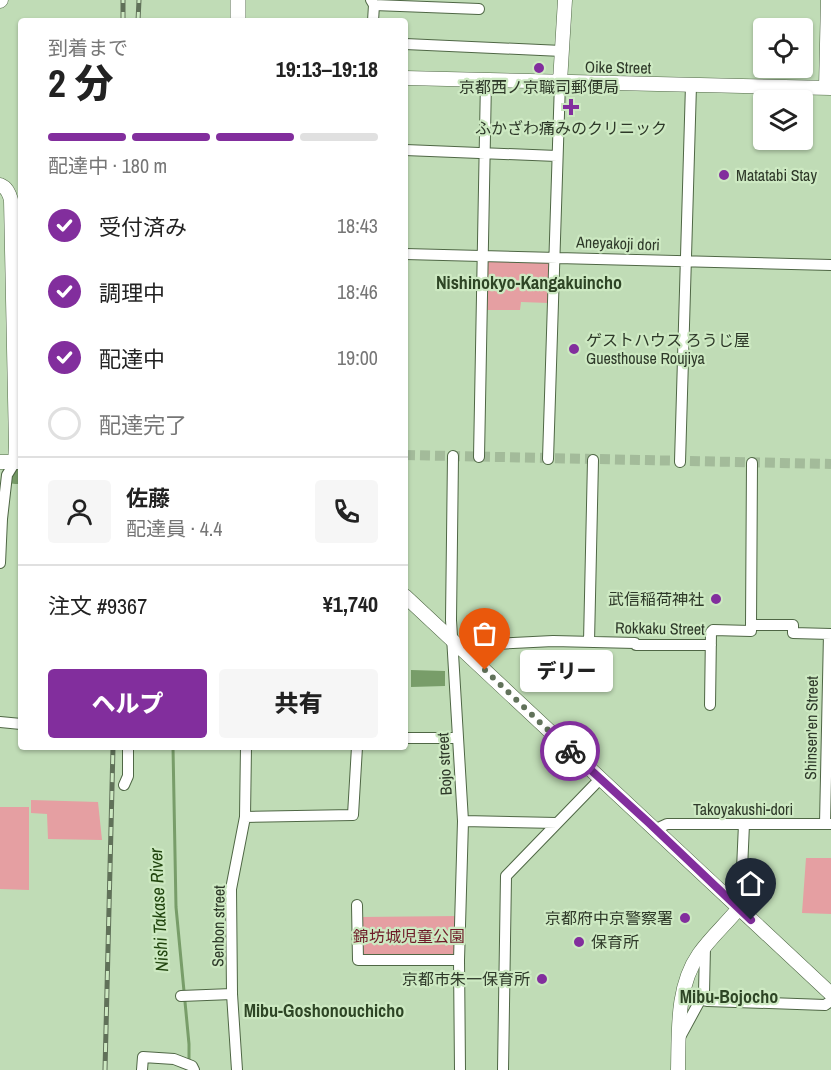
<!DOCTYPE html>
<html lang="ja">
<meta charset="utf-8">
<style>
body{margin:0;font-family:"Archivo Narrow","Noto Sans JP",sans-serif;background:#f6f6f6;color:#222;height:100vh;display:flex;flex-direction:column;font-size:22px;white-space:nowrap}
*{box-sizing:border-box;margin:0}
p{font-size:20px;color:#767676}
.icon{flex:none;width:33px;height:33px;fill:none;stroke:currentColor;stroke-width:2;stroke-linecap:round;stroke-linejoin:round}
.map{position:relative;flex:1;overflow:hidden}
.side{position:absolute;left:18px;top:18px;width:390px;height:732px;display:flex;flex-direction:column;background:#fff;border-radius:6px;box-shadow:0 2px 4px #0004}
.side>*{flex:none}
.fabs{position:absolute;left:753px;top:18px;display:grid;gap:12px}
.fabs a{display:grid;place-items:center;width:60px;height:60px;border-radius:6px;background:#fff;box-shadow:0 2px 4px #0004;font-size:30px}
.pin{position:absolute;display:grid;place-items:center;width:51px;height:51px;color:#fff;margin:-62px -26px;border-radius:50% 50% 50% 0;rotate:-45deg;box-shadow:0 0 6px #0007}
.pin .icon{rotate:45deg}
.courier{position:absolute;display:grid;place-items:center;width:60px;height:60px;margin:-30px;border:4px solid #822e9d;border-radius:50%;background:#fff;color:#222;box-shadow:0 2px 8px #0007}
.bubble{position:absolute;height:42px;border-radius:6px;background:#fff;box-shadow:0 2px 4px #0004;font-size:20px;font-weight:800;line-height:42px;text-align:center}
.headline em{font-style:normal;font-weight:800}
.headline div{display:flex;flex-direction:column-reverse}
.headline{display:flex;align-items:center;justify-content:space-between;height:102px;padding:0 30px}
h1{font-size:39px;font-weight:800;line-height:45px}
.bar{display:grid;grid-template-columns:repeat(4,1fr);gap:9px 6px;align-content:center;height:72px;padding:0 30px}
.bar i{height:8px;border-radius:4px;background:#e0e0e0}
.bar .on{background:#822e9d}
.bar p{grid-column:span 4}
.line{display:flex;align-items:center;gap:15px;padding:0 30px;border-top:2px solid #e0e0e0}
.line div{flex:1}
.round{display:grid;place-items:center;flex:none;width:63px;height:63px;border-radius:6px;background:#f6f6f6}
ol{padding:0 30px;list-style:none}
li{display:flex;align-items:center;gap:18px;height:66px}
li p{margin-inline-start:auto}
li .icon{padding:6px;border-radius:50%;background:#822e9d;color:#fff;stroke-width:4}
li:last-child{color:#767676}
li i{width:33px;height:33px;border:3px solid #e0e0e0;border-radius:50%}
.cta{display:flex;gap:12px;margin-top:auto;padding:12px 30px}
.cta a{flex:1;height:69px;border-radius:6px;background:#822e9d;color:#fff;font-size:24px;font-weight:800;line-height:69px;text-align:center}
.cta a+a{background:#f6f6f6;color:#222}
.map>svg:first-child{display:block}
</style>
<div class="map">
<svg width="831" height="1070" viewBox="0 0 831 1070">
<rect width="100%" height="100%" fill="#c0dcb6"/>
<path fill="#e59fa2" d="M488,260L547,261L550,265L549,303L521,302L520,310H485V263Z
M31,800L98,802L102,840L48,839L47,814L31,813Z
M0,807H29V890L0,889Z
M806,858H831V914L802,913Z
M457,916V952L451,955L364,956L360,952L361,917Z"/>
<path fill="#789d69" d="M411,670L445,671V686L411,687Z"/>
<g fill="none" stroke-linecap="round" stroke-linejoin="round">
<path stroke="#789d69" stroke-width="3" d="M173,747L176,907L189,1044V1063"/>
<path stroke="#789d69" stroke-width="16" d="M15,476H21"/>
<path stroke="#a3bb9a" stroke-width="10" stroke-dasharray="10 5" stroke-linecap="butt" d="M405,455L831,464"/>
<defs>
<path id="street" d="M371,0L374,5L373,21
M374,5L479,9
M405,44L562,51
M405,150L557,156
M405,254L831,265
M453,456L451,620L463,821L459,960L460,1070
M479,457L486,80
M548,459L560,82
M680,462L691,85
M0,563L2,519L7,475L15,462
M751,625L752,463
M589,642L593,460
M463,649L476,645L553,641L635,643L636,645H711
M710,705L711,632L713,630L751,631V625H793V633L831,634
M0,722L21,724
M405,738H458
M124,785L128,776V747
M245,817L353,815L357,747
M463,821L557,823
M825,824L829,634
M656,829L667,824H831
M735,904L741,892L744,824
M357,905L358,960H459
M181,996L232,994
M682,996L708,1001L825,1005L831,1001
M679,1039L704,993L705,946
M142,1070L143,1057L174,1059L192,1066L194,1070
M237,1070L232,994L231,889L245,817L246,747
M503,1070L506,876L600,779"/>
<path id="secondary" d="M0,1L1,0
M405,78L831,88
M560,82L565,0
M826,88L828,0
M0,185C7,188 9,193 11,200L16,446L15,462
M0,462H21
M405,596L831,994
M678,1070C679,1031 676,987 699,954C711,937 726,924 739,908"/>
<path id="primary" d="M238,0V21"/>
</defs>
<use href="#street" stroke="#4f6745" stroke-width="12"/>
<use href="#secondary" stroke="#4f6745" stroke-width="15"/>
<use href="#primary" stroke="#4f6745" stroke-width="16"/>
<use href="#street" stroke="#fff" stroke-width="10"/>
<use href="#secondary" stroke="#fff" stroke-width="14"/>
<use href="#primary" stroke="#fff" stroke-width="15"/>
<defs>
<path id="rail" d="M123,21V0
M138,21L139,0
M105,1070L113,747"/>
</defs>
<use href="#rail" stroke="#607159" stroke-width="5"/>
<use href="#rail" stroke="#cde9c2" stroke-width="3" stroke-dasharray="9" stroke-linecap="butt"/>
</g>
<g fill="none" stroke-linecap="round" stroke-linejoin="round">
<path stroke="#61725a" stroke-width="6" stroke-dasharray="0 10.8" d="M485,670L570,751"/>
<path stroke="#822e9d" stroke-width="8" d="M570,751L649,823L751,920"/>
</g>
<g fill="#822e9d" stroke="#cde9c2" stroke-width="2">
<circle cx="539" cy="68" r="6"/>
<path d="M568 98h6v6h6v6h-6v6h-6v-6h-6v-6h6z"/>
<circle cx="724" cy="175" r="6"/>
<circle cx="574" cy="349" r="6"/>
<circle cx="716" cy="599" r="6"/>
<circle cx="685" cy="918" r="6"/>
<circle cx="579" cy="942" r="6"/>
<circle cx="542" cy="979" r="6"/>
</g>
<g text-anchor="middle" stroke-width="4.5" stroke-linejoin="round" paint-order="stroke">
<g font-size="16" fill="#2e3929" stroke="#cde9c2">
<text transform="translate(618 67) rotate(1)" y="6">Oike Street</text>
<text transform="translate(618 243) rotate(2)" y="6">Aneyakoji dori</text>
<text transform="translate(660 628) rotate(1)" y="6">Rokkaku Street</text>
<text transform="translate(811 728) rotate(-89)" y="6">Shinsen'en Street</text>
<text transform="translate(444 764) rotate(-93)" y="6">Bojo street</text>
<text x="743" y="815">Takoyakushi-dori</text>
<text transform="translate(218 926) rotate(-89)" y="6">Senbon street</text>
</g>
<g font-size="16" fill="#2e3929" stroke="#cde9c2" text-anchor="start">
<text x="539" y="93" text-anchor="middle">京都西ノ京職司郵便局</text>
<text x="571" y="134" text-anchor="middle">ふかざわ痛みのクリニック</text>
<text x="736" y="181">Matatabi Stay</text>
<text x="586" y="346">ゲストハウス ろうじ屋<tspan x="586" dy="18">Guesthouse Roujiya</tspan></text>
<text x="704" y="605" text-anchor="end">武信稲荷神社</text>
<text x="673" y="924" text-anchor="end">京都府中京警察署</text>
<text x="591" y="948">保育所</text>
<text x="530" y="985" text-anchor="end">京都市朱一保育所</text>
</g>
<g font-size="16" fill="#6e1c28" stroke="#cde9c2">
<text x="409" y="942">錦坊城児童公園</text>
</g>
<g font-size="18" font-weight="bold" fill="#2e4525" stroke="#cde9c2">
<text x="529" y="289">Nishinokyo-Kangakuincho</text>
<text x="729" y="1003">Mibu-Bojocho</text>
<text x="324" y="1017">Mibu-Goshonouchicho</text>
</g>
<g font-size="18" font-style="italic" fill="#21450e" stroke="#cde9c2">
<text transform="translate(159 910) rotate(-93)" y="6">Nishi Takase River</text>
</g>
</g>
</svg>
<div class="fabs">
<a><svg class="icon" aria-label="locate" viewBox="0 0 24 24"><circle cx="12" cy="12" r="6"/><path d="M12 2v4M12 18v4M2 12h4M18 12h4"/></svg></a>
<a><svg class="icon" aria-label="layers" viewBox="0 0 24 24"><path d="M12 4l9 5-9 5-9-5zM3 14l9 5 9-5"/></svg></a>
</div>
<div class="pin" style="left:485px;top:670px;background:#ea580c"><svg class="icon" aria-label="bag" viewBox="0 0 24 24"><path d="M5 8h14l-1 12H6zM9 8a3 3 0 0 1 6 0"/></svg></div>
<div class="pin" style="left:751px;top:920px;background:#1f2937"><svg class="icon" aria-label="home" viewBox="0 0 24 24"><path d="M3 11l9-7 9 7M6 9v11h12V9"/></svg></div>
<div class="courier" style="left:570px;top:751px"><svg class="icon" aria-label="bike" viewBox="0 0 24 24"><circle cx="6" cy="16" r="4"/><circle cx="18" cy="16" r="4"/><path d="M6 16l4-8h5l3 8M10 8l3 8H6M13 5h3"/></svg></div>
<div class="bubble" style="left:520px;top:650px;width:93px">デリー</div>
<section class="side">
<div class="headline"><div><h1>2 分</h1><p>到着まで</p></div><em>19:13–19:18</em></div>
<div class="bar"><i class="on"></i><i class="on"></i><i class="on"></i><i></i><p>配達中 · 180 m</p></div>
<ol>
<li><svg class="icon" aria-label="check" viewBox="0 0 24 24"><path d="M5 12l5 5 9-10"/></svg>受付済み<p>18:43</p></li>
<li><svg class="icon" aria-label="check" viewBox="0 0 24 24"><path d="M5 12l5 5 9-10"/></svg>調理中<p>18:46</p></li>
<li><svg class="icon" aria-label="check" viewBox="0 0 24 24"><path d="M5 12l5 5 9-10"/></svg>配達中<p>19:00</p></li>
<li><i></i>配達完了</li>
</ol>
<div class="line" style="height:108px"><a class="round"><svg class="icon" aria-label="person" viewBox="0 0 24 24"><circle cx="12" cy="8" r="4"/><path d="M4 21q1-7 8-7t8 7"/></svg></a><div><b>佐藤</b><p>配達員 · 4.4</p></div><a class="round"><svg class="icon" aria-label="phone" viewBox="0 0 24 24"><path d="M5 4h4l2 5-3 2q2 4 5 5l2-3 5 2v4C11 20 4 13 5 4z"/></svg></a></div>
<div class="line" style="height:78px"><div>注文 #9367</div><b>¥1,740</b></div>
<div class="cta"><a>ヘルプ</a><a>共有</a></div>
</section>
</div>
